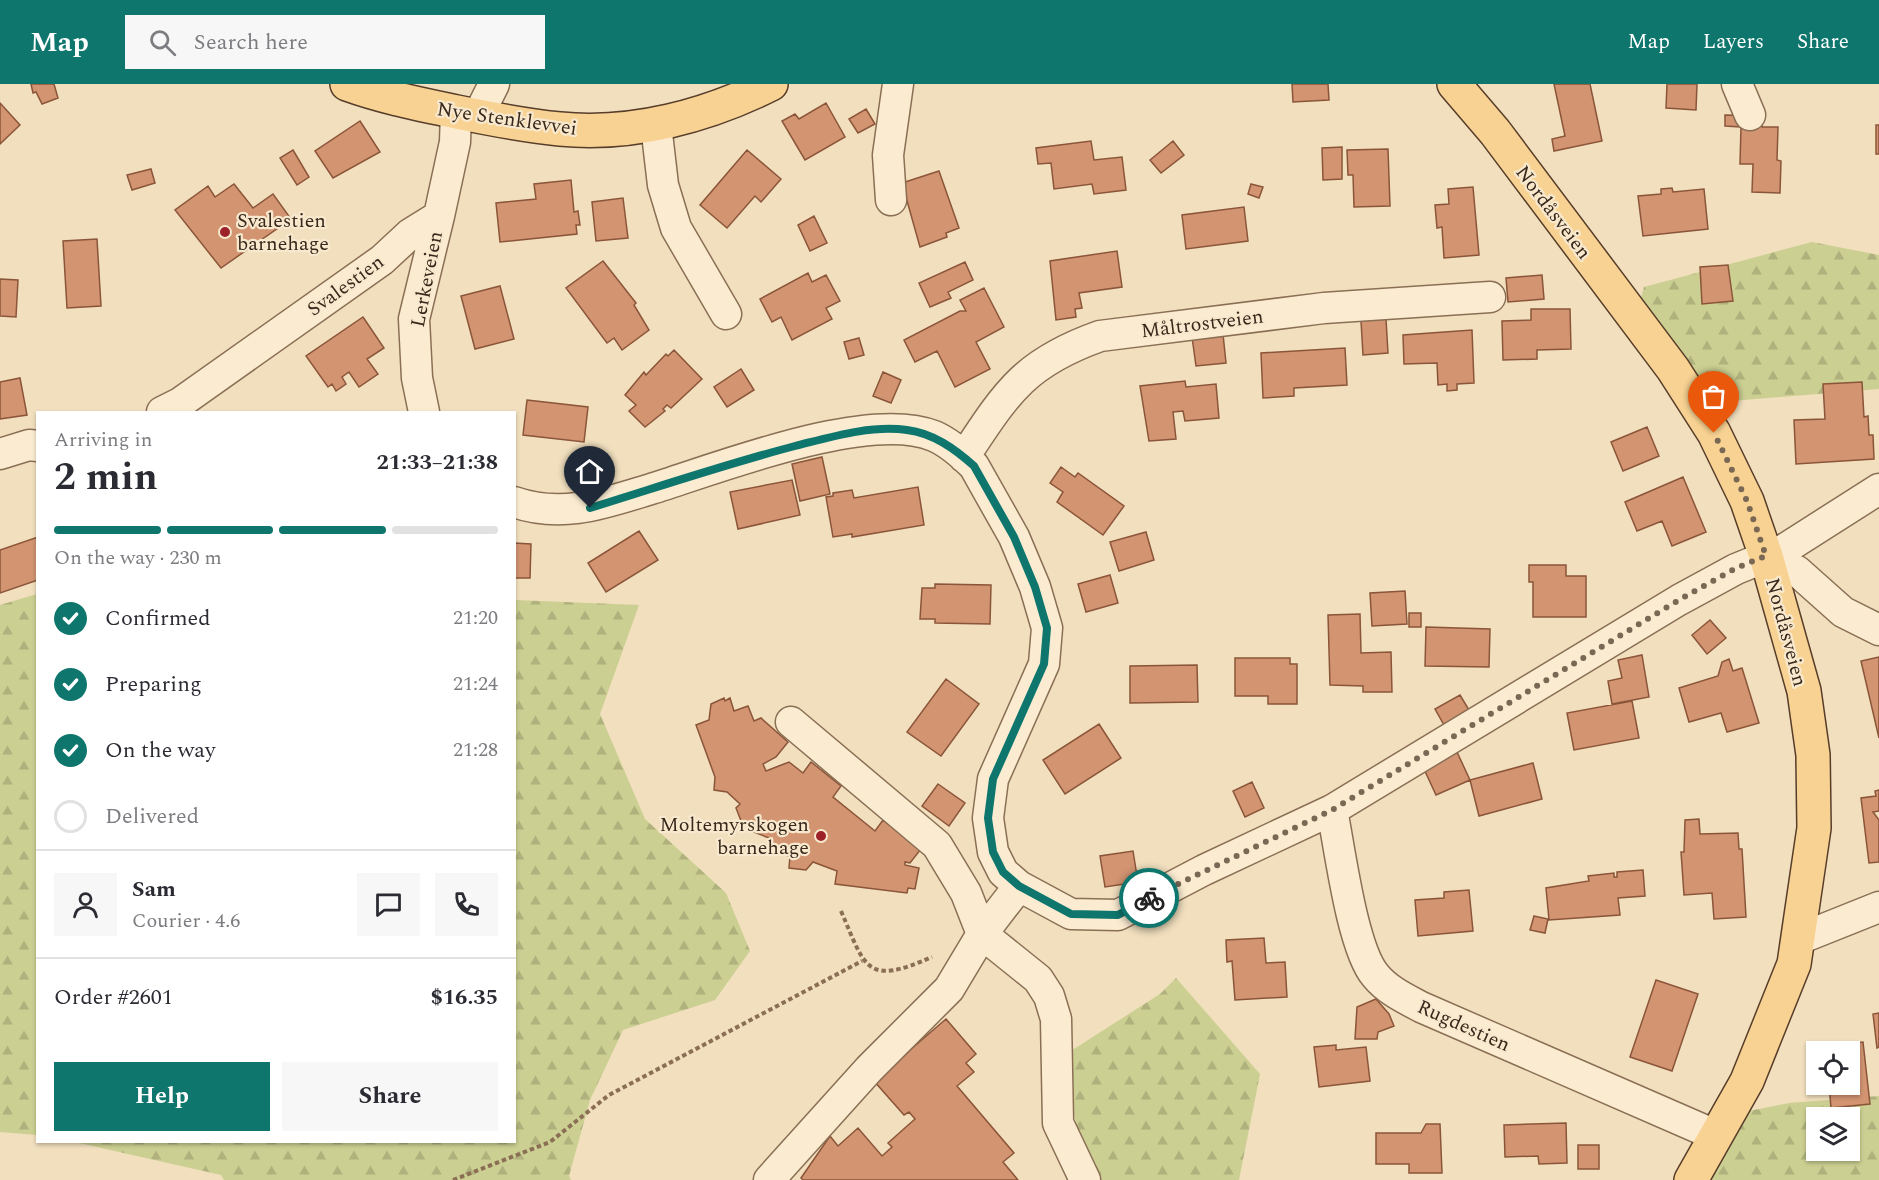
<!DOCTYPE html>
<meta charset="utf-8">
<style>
body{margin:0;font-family:Spectral,serif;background:#f7f7f7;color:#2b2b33;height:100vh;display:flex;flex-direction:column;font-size:22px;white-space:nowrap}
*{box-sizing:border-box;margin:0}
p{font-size:20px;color:#7c7c81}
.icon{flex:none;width:33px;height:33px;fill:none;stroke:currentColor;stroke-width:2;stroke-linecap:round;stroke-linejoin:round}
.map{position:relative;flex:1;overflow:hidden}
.panel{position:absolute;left:36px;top:327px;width:480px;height:732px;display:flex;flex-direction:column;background:#fff;border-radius:0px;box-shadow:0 2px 4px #0004}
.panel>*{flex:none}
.tools{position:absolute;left:1806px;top:957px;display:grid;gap:12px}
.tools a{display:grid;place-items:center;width:54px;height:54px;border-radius:0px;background:#fff;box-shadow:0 2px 4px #0004;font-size:30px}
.pin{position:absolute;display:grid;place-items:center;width:51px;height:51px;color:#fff;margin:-62px -26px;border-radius:50% 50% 50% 0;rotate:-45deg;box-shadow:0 0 6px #0007}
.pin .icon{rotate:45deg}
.courier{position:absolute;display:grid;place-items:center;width:60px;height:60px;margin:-30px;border:4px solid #0f766e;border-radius:50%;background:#fff;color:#222;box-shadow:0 2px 8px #0007}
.summary em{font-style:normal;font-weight:700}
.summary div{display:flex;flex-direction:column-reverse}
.summary{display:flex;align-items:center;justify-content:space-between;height:102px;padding:0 18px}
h1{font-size:39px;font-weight:700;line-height:45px}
.bar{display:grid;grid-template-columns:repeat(4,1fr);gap:9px 6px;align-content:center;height:72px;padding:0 18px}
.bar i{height:8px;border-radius:4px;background:#e1e1e2}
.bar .on{background:#0f766e}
.bar p{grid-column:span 4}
.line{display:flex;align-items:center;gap:15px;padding:0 18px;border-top:2px solid #e1e1e2}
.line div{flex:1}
.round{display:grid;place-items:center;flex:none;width:63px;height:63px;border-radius:0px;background:#f7f7f7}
ol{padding:0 18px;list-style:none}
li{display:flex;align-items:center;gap:18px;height:66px}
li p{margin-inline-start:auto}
li .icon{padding:6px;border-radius:50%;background:#0f766e;color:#fff;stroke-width:4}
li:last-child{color:#7c7c81}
li i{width:33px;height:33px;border:3px solid #e1e1e2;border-radius:50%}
.action{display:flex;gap:12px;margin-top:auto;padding:12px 18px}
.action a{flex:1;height:69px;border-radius:0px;background:#0f766e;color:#fff;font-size:24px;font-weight:700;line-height:69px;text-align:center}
.action a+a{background:#f7f7f7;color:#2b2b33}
header{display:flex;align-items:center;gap:36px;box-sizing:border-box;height:84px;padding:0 30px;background:#0f766e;color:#fff}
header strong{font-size:28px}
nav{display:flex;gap:33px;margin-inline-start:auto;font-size:21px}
.search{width:420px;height:54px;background:#f7f7f7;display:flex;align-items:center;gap:15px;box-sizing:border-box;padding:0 21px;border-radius:0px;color:#7c7c81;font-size:22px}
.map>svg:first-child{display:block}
</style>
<header>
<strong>Map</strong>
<div class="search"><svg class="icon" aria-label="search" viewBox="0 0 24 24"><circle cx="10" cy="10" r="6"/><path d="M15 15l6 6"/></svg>Search here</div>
<nav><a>Map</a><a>Layers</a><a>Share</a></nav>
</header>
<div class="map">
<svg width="1879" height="1096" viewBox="0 0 1879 1096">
<defs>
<pattern id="forest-firs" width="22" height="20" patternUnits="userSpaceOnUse" patternTransform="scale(1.5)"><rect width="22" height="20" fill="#cbcf91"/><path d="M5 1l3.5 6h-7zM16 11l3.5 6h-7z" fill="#afb27c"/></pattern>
</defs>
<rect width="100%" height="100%" fill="#f1dfbe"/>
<path fill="url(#forest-firs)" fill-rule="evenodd" d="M1812,158L1879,171V305L1719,318L1635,234L1644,203Z
M37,510H38L37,1051L0,1048V521Z
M515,516L639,521L600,630L645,735L726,809L750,867L715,916L623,946L590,1016L569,1092L571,1096H224L221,1091L75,1058H514Z
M1176,894L1260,990L1239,1096H1087L1063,972L1160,910Z
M1879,1012V1096H1690L1700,1037L1789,1019ZM1816,1034H1850V1066H1816Z"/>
<path fill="#d29471" stroke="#8b5539" stroke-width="1.5" d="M31,0H54L58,14L42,20L36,8L33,9Z
M1292,0H1328L1329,16L1293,18Z
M1554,0H1590L1602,57L1554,67L1552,55L1565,52Z
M1667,0H1697L1696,26L1666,24Z
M0,19L20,41L0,60Z
M826,19L845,53L805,76L782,37L795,30L799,35Z
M866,25L875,40L858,49L849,35Z
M1725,31L1762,32V43H1778L1777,76L1781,77L1780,109L1752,108L1753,80H1740L1741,43L1725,42Z
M360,37L380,68L333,94L315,67Z
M1876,41H1879V70H1876Z
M1091,57L1094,76L1122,73L1126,106L1094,110L1092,100L1054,105L1051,79L1038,80L1036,64Z
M1173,57L1184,71L1161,89L1150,76Z
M1342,63V95L1323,96L1322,64Z
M1388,65L1390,122L1354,123L1353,91H1348L1347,66Z
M293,66L309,93L297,101L280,74Z
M747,66L781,95L761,118L755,112L727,144L700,121Z
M151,85L155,99L132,106L127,91Z
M939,87L959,144L946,149L947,153L920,163L902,99Z
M571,96L574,128L578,127L580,141H576L577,150L500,158L496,119L536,115L534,100Z
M234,100L253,124L273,110L291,135L221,184L175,126L208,102L215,113Z
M1251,100L1263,103L1259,114L1248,110Z
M1473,103L1479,171L1444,174L1442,143L1437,144L1435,121L1449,120L1448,105Z
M1672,104L1673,108L1704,105L1708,145L1643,152L1638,112L1661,110V105Z
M623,114L628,154L596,157L592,118Z
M1244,123L1248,157L1186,165L1182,131Z
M814,132L827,159L810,167L798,141Z
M97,155L101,222L67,224L63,157Z
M1117,167L1122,203L1079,209L1082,224L1075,225L1076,233L1056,236L1050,177Z
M603,177L636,219L634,221L649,246L622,266L614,254L607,259L566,204Z
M965,178L973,196L948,208L951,214L930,223L919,199Z
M1728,181L1733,217L1702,220L1700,183Z
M808,189L812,198L826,191L840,217L826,224L832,235L792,256L781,233L772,238L760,215Z
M1542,191L1544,215L1508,218L1506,194Z
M0,195L18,196L16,233L0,232Z
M500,202L514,255L475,265L461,212Z
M984,204L1004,243L976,258L990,285L955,303L937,267L915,278L904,256L960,227H966L960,216Z
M1531,225H1570L1571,265L1537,266V275L1503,276L1502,237L1531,236Z
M363,233L384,264L367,275L378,290L359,303L349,288L342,293L346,300L336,307L332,300L328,303L306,272Z
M1386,235L1388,269L1363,271L1361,237Z
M1472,246L1474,299L1457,300V306L1447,307V300L1438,301L1437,279L1404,280L1403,251Z
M1223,250L1226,279L1196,282L1192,253Z
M859,254L864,271L849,275L844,258Z
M1345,264L1347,301L1294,304V312L1263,314L1261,269Z
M674,266L702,295L671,324L667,321L663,325L665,327L645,343L629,327L636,321L625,311L644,288L646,291L666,270L668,272Z
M741,285L754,306L727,323L714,303Z
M883,288L901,296L891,319L873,312Z
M20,294L27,331L0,335V298Z
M1185,297L1186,303L1216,300L1219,334L1185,337L1183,327L1173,328L1176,355L1149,357L1140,302Z
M1862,298L1864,333L1868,332L1869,351H1873L1874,375L1796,380L1794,336L1825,335L1823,300Z
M527,316L588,323L584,358L523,351Z
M1647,343L1659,372L1623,387L1611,358Z
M822,373L830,410L800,417L792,380Z
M1061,383L1075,393L1078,389L1124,422L1103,451L1057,418L1063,408L1050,399Z
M1683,393L1706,448L1672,462L1662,437L1637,447L1625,418Z
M792,396L800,431L738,445L730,408Z
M918,403L924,441L852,453V450L833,453L826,413L833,412V409L852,406L854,414Z
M639,447L658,476L606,508L588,479Z
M1146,448L1154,476L1119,487L1110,458Z
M38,453V496L0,509V466Z
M514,459L531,460L530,494H514Z
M1529,481H1566V492H1586V533H1533V498H1529Z
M1110,491L1118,519L1086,528L1078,500Z
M935,500L991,501L990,540L935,539V535H920L922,504H935Z
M1405,507L1407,540L1372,542L1370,509Z
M1409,529H1421V543H1409Z
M1360,530L1361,569L1391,568L1392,608H1363V602L1330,601L1328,531Z
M1710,536L1726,554L1707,570L1692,551Z
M1426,543L1490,545L1489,583L1425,582Z
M1642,571L1649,613L1612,620L1608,597L1622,594L1618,576Z
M1879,573V654L1861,577Z
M1235,574H1290V580H1297V620H1268V612H1235Z
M1729,575L1733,587L1742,584L1759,639L1727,648L1721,629L1689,638L1679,604L1718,592L1722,578Z
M1197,581L1198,618L1130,619V582Z
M946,595L979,620L941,672L907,648Z
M1460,611L1469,626L1444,641L1435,625Z
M724,614L725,617L730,614L734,627L748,622L754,637L761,634L788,658L776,673L763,680L766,687L789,678L803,689L811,678L841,702L833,713L875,747L883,736L921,765L910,779L905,778V781L919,784L915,805L908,804L907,809L835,800L837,787L813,778L806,786L789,784L790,772L780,770L769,754L751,747L748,739L743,742L736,724L740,720L727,708L714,706L715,693L696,641L709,636L711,620Z
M1632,617L1639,654L1574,666L1567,629Z
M1099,640L1121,674L1065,710L1043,676Z
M1457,668L1470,696L1436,711L1423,683Z
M1533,679L1542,715L1479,732L1470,696Z
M1252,698L1264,724L1245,733L1233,707Z
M938,700L965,719L949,742L922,722Z
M1879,706V727L1873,728L1879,736V778L1869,779L1861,714L1876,712L1875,707Z
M1699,735L1700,750L1738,749L1739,765H1742L1746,833L1714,835L1712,809L1684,811L1681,768H1684L1685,736Z
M1133,767L1138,798L1105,803L1100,772Z
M1643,786L1645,812L1618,814L1620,831L1549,836L1546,804L1589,797L1588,792L1614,789V793H1617V788Z
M1469,806L1473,847L1418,852L1415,816L1444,814V808Z
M1534,832L1548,835L1545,849L1530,846Z
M1264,854L1266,879L1285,878L1287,913L1235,916L1232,877L1227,878L1226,856Z
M1656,896L1698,910L1672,987L1630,973Z
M1376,915L1389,930L1394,942L1378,948L1377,955H1355L1357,923Z
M1879,929V963L1877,964L1873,930Z
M946,935L976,970L966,979L974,988L957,1002L1014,1069L1003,1078L1018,1096H803L801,1094L830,1052L838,1062L858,1044L882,1072L892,1063L888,1059L915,1035L909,1028L904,1031L874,997Z
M1863,958L1870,1020L1831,1024L1829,1000H1850V968H1833L1832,961Z
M1336,961V966L1366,963L1370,997L1319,1003L1314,963Z
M1566,1039L1567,1079L1539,1080L1538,1072L1505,1073L1504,1041Z
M1426,1040H1440L1442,1089H1409V1080H1376V1049H1421Z
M1578,1061H1599V1085H1578Z"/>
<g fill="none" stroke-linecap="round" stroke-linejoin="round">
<defs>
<path id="minor" d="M1737,0L1750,31
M478,32L494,0
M656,41L663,101L676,144L726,230
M891,116L888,71L898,0
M162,328L180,319L382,176L410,150L439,132L455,58L456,28
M424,328L417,294L414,235L439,132
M0,370L29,361L38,362
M964,373C1007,308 1024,279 1100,252L1324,224L1490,213
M514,418C563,435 605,419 651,405C719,384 868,325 934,352C948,358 963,371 974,382L1014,453L1035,503L1047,544L1044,580L993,695L988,734L993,768L1003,788L1019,802L1071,830L1118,831L1204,786L1332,726L1679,516L1736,485L1783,466L1879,405
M1766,472L1797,487L1843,528L1879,546
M791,638L937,761L966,809L982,850L1038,895L1049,912L1056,935L1058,1039L1085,1096
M1332,726C1340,766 1352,863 1375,891C1387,906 1404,914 1421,923L1715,1051
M1799,855L1879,823
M769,1096L869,985L949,905L982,850L1019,802"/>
<path id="major" d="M347,0C383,13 419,20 457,28C491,35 526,42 560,45C633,52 707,32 771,0
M1454,0L1495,48L1673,285L1714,349L1747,417L1766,472L1804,607L1813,671L1814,744L1794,880L1747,997L1691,1096"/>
</defs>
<use href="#minor" stroke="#8a6f55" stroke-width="33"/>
<use href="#major" stroke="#573d2a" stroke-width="36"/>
<path stroke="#8a6f55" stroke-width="4" stroke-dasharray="4.5 3" stroke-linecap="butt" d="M841,827C866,885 866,902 932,873
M453,1096L550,1058L609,1011L862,877"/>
<use href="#minor" stroke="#fbecd1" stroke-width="30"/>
<use href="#major" stroke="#f8d292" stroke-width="33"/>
</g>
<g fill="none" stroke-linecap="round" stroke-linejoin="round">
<path stroke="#796854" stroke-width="6" stroke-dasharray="0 10.8" d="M1149,814L1332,726L1679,516L1736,484L1766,472L1747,417L1714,349"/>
<path stroke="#0f766e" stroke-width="8" d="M590,424C658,403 726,380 795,362C831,353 870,341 907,346C933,349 955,365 974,382L1014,453L1035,503L1047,544L1044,580L993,695L988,734L993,768L1003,788L1019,802L1071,830L1118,831L1149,814"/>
</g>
<g fill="#9d2129" stroke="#f8e9ce" stroke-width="2">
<circle cx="225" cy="148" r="6"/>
<circle cx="821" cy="752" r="6"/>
</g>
<g text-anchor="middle" stroke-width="4.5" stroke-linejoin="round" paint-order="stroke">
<g font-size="20" fill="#38281b" stroke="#f8e9ce">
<text transform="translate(507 34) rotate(8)" y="7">Nye Stenklevvei</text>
<text transform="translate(1554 128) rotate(53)" y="7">Nordåsveien</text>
<text transform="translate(426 195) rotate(-79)" y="7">Lerkeveien</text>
<text transform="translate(345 201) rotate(-36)" y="7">Svalestien</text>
<text transform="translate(1202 239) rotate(-7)" y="7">Måltrostveien</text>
<text transform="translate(1787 548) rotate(75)" y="7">Nordåsveien</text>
<text transform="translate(1464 941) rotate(24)" y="7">Rugdestien</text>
</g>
<g font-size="20" fill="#38281b" stroke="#f8e9ce" text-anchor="start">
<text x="237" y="143">Svalestien<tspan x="237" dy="23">barnehage</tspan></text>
<text x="809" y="747" text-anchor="end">Moltemyrskogen<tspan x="809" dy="23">barnehage</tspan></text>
</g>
</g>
</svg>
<div class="tools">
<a><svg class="icon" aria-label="locate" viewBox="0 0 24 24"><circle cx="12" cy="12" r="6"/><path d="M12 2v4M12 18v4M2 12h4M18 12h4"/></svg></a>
<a><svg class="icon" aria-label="layers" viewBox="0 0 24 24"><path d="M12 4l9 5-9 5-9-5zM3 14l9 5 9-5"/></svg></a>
</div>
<div class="pin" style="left:1714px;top:349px;background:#ea580c"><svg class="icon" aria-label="bag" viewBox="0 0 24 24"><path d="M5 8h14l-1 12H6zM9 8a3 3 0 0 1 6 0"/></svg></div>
<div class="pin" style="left:590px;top:424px;background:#1f2937"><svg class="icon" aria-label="home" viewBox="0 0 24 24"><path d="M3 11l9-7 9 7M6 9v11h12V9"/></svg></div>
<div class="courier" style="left:1149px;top:814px"><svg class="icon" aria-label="bike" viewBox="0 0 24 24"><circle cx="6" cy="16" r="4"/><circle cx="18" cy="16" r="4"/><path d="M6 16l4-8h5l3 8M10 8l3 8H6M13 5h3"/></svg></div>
<section class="panel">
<div class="summary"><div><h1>2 min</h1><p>Arriving in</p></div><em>21:33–21:38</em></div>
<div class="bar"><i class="on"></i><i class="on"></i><i class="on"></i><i></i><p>On the way · 230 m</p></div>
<ol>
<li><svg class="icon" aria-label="check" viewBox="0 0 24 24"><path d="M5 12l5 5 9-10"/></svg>Confirmed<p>21:20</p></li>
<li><svg class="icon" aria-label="check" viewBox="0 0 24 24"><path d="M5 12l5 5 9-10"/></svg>Preparing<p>21:24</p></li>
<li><svg class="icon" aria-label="check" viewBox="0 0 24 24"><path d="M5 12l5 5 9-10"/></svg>On the way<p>21:28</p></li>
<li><i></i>Delivered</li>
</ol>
<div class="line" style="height:108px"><a class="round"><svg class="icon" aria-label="person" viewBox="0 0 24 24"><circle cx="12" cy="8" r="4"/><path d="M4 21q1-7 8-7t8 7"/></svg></a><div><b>Sam</b><p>Courier · 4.6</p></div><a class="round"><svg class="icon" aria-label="chat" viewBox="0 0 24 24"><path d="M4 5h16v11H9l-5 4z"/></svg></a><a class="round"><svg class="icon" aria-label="phone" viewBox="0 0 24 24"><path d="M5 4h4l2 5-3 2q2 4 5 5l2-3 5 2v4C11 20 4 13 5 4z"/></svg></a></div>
<div class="line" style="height:78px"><div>Order #2601</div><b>$16.35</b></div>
<div class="action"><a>Help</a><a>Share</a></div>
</section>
</div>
